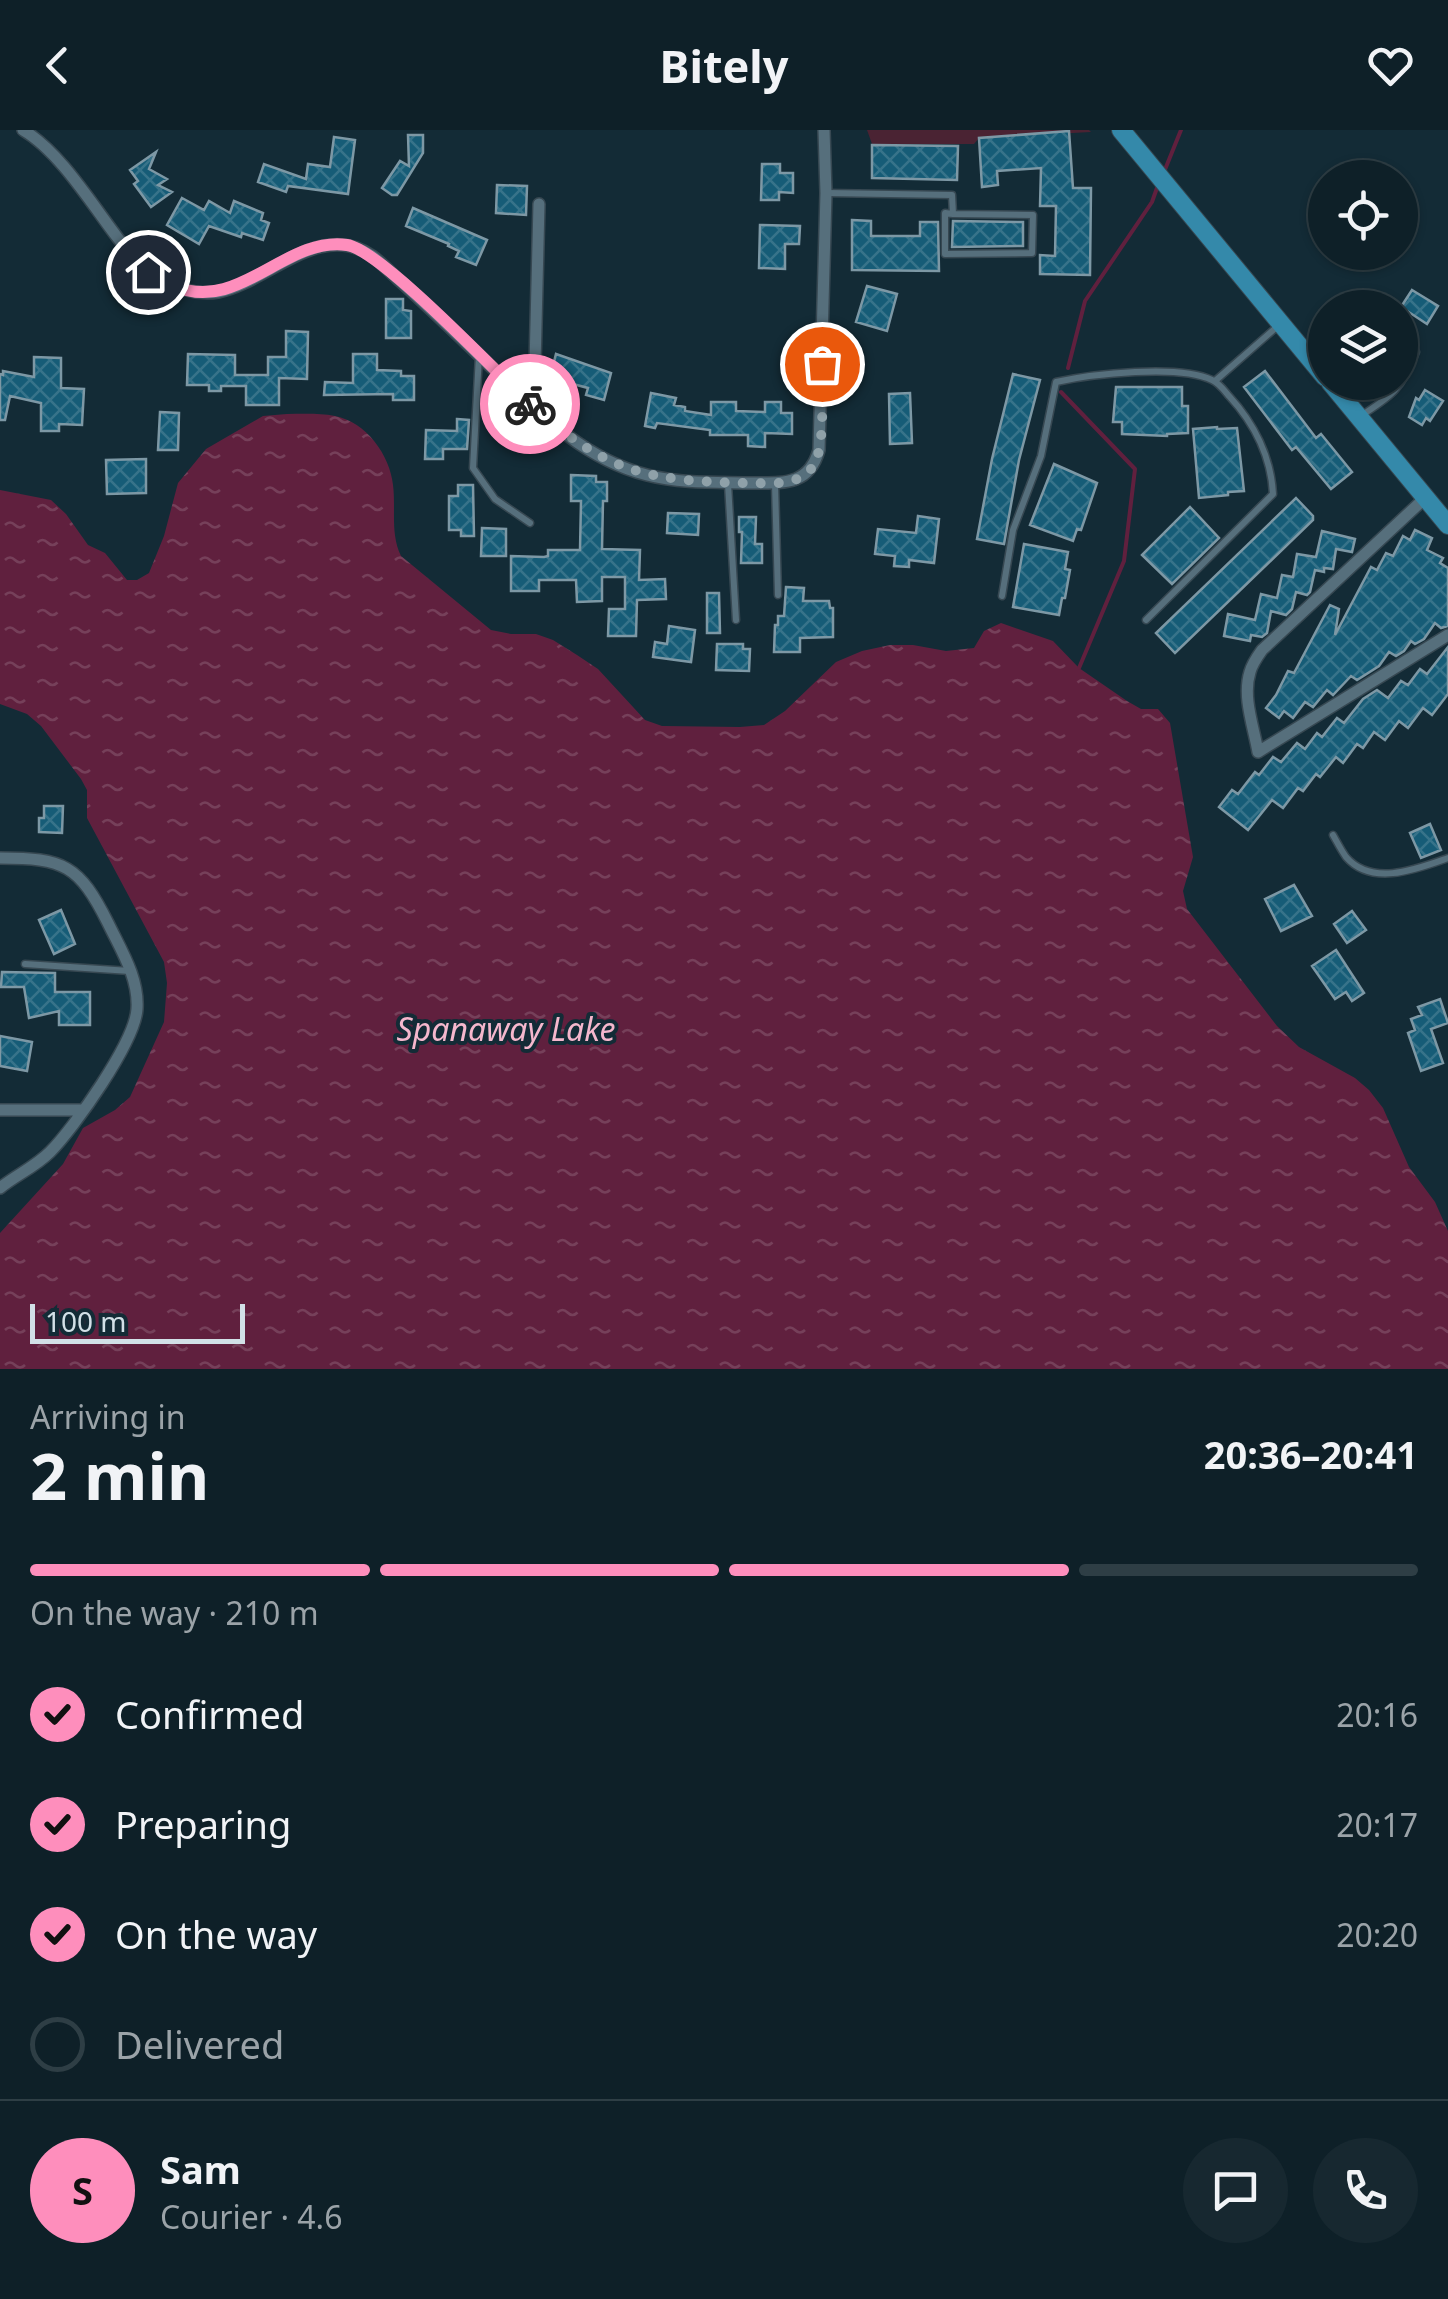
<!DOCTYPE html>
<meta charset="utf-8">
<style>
body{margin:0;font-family:"Noto Sans",sans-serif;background:#172830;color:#f1f3f6;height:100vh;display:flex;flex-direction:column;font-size:38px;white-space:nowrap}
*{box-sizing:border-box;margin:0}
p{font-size:32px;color:#9ba3a8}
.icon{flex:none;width:55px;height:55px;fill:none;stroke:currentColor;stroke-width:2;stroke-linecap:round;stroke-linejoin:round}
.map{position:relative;height:1239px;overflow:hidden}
.sheet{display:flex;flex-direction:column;background:#0e2028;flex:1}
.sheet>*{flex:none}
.controls{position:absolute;left:1308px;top:30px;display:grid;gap:20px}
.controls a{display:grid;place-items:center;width:110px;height:110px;border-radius:50%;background:#0e2028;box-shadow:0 2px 8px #0004,0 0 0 2px #2e3e45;font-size:50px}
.scale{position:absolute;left:30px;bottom:25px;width:215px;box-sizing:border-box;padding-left:10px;border:5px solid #d2e0e7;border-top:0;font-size:28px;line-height:35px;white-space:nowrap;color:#d2e0e7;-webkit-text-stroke:8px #132b36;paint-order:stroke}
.pin{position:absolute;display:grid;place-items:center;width:85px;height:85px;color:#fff;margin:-42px;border:5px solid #fff;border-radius:50%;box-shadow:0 2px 10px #0007}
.courier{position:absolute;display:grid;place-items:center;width:100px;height:100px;margin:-50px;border:8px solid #fe8ebc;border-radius:50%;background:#fff;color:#222;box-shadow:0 2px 12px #0007}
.summary em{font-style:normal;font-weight:700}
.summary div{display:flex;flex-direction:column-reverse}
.summary{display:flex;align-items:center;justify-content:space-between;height:170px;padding:0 30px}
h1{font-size:65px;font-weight:700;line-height:75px}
.bar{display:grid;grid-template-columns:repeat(4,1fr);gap:15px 10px;align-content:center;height:120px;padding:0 30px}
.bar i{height:12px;border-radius:8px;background:#2e3e45}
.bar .selected{background:#fe8ebc}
.bar p{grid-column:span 4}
.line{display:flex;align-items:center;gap:25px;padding:0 30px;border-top:2px solid #2e3e45}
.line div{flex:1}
.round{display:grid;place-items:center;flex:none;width:105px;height:105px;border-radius:52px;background:#172830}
ol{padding:0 30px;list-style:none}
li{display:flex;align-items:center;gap:30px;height:110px}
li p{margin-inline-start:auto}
li .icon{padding:10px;border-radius:50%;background:#fe8ebc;color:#111;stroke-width:4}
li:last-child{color:#9ba3a8}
li i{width:55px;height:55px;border:5px solid #2e3e45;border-radius:50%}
header{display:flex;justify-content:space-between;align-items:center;height:130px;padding:0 30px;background:#0e2028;font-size:45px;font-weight:700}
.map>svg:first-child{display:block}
</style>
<header><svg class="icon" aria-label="back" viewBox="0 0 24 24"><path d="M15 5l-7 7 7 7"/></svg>Bitely<svg class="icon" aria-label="heart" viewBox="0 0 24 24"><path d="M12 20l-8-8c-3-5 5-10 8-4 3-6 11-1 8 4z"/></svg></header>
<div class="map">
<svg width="1448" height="1239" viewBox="0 0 1448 1239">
<defs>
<pattern id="water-ripples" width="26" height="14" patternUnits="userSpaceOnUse" patternTransform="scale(2.5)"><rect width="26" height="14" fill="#60203e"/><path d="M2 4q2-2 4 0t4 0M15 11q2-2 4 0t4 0" fill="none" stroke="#76405a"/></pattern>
<pattern id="building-cross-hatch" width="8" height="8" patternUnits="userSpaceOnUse" patternTransform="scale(2.5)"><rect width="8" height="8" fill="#165c77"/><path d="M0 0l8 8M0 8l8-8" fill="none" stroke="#37738a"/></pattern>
</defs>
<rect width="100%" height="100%" fill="#132b36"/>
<path fill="#4a2333" d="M867,0H1089L1091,2L979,8L974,14H872Z"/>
<path fill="url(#water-ripples)" d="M287,284C303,284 319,283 335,286C366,292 390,325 393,355C396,379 390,403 401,426L491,500L511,504H536L553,510L577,525L598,539L645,590L662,596L740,597L764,595L785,581L836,532L862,521L890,515H913L946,521L974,518L984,501L1001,493L1053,511L1079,538L1127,571L1141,579H1158L1170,593L1193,727L1183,761L1187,779L1277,896L1299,917L1355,948L1369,960L1383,978L1409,1037L1435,1072L1448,1101V1239H0V1103L63,1034L83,998L115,980L130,967L164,892L167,853L164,832L87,688V660L81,649L41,596L27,584L0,574V360L51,370L66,384L88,415L105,423L127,450H137L149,443L164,406L178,353L206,319L263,286Z"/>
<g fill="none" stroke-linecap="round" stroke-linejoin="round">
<path stroke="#60203e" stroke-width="4" d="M1164,42L1181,0
M1068,238L1085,171L1152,72L1158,55
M1061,262L1135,339L1124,431L1079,538"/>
</g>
<path fill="url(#building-cross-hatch)" stroke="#7d98a5" stroke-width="2.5" d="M1069,1L1073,58H1091L1090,145L1040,144V125L1055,126L1056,76H1040L1041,38L997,41L998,55L982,57L979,8Z
M408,5H423V23L397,65H392L382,58L400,31L409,36Z
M334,7L355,10L348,64L288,56L286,62L258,52L264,34L306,49L308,34L330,37Z
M872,15L958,16L957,50L872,48Z
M156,22L149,39L167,49L158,55L172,62L151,77L134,54L138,51L130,40Z
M762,34H780V43H793V63L779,62V70H761Z
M497,55L527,56L526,85L496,83Z
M182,68L204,80L209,71L230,83L234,71L263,83L261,90L269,93L263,110L242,103L241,107L209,96L199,114L167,95Z
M413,78L487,110L476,135L456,127L459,121L448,116L449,114L406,96Z
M852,90L871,91V106H920V92H938L939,141L852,140Z
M953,91L1023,92V116L952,117Z
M760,95L800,96L799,114H785V139L759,138Z
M867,156L897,164L887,201L856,192Z
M1412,160L1438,176L1427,194L1401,177Z
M386,169H403V180L411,181V208H386Z
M286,201L308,202L307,249L279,248V275H246V256H221V261H209V255H187L188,224L235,225V245H268V227H286Z
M353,224H377V240L401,241V246H414V270H393V264L324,265L325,252L353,253Z
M556,224L611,243L604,270L586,265L588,258L550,248Z
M34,227L61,228V258L84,259L82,295L59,294V301H41V273L10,266L5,290H0V244L3,245V241L34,247Z
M1265,241L1316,308L1321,304L1352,342L1331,359L1296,317L1292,320L1244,257Z
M1013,244L1040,250L1019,330L1004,414L977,409L992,329Z
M1116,257H1182V276H1188V303L1167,304V306L1122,304V292H1113Z
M1425,260L1443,271L1430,291L1426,288L1422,295L1409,287L1416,268L1419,270Z
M651,263L676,268L674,275L685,277V281L711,285V272H736V281L765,282V272H781V283H792V304L765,303V317L748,316V305H710V300L657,293L655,298L645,296Z
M910,263L912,313L890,314L889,264Z
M160,282L179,283L178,320H158Z
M457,289L469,290L467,319H443V329H425L426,300L457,301Z
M1217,297V299L1237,298L1244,361L1228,362V365L1199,368L1193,299Z
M146,329V363L107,364L106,330Z
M1054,334L1097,353L1081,400L1077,399L1073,411L1030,395Z
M571,345L596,346V352H607V371H603L602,419L640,420L639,450L665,449L666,469L637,470L636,506H608L609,479H625V447H602V471L577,472L576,450H539V461H511V426L544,427L548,426V420H580L581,371H571Z
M458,355H473L474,406H461V400H449V366H458Z
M1296,368L1313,386V390L1175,523L1156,503Z
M1190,377L1219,408L1172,454L1142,425Z
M668,383L699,384L698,405L667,403Z
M918,386L939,389L934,433L909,430V437L894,436L895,426L875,424L878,399L916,403Z
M739,387H756L755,414H762V433H741L742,402H739Z
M482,398L506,399V426H481Z
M1415,400L1432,408L1427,420L1443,428L1440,433L1448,438V496L1441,498L1435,493L1424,509L1415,514L1411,511L1404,521L1396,526L1389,522L1379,536L1357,550L1351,546L1333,565L1327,560L1313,577L1305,572L1293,588L1284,581L1279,588L1266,578L1276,565L1288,541L1294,543L1330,475L1339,479L1335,505L1371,437L1377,440L1386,423L1393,426L1403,406L1410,410Z
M1322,401L1355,409L1352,422L1336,419L1333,439L1324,438V442L1315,440L1310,462L1307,465L1296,462L1292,479L1286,485L1271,481L1267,503L1262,507L1251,505L1250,511L1224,506L1228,484L1255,490L1261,464L1277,468L1282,445L1293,447L1297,424L1316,427Z
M1024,414L1068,422L1065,439L1070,440L1065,468H1062L1059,485L1013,477Z
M786,457L804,458L803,471H829L830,478H833V507L800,508V522H774L775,495H778V486H784Z
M707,463H719L720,503H707Z
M669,496L695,500L691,532L653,527L655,512L667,514Z
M717,514H743V519H750L749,541L716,540Z
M1448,517V564L1432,585L1423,578L1408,598L1399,591L1385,610L1374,602L1363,618L1357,614L1343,633L1336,627L1320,647L1316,644L1303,661L1298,658L1283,678L1272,670L1248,700L1219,677L1232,660L1238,664L1255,642L1259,645L1273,627L1281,632L1297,613L1305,619L1317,603L1322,607L1337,588L1344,593L1363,569L1377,560L1388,568L1401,551L1408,555L1420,539L1427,544Z
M44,676H63L62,703L39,702V688H44Z
M1430,694L1441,720L1421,728L1410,703Z
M1294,755L1312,786L1281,801L1265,769Z
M61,780L75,814L54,824L39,790Z
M1352,781L1366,800L1347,813L1334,794Z
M1336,820L1364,863L1352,871L1346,862L1335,869L1312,836Z
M2,842L55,843V862H90V895H59V881L29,888L24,857H1Z
M1440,869L1448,893L1431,899L1443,933L1421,941L1408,903L1415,900L1411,889L1422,885L1418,877Z
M0,906L32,912L27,941L0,936Z"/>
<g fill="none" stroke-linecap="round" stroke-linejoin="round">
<defs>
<path id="lane" d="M827,63L952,65L953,84L945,83V124L1032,123L1033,85L953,84
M479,225L473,338L495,369L530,393
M1215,251L1279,195
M1359,287C1392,266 1402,259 1416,222L1412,211L1400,208
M728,354L736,490
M775,354L778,465
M1002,466L1013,400L1041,326L1056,252C1092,244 1179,234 1212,250C1219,253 1224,260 1229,266C1254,293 1271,327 1273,364L1146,490
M1333,705C1337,712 1341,720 1346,727C1372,757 1417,739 1448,728
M25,834L130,841"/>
<path id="street" d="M23,0C59,21 91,73 117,107C129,122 142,141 159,150C177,159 197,165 218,162C267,153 320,89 372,126C382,133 391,143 400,151C430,178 459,206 488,234C535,279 582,329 647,345C682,354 718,352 753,353C785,353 809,355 819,320L826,63L824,0
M527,271L535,235L539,74
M1425,368L1262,520C1257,527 1252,534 1250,542C1242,567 1254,598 1258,622L1448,505
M0,728C64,728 79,735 108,793C121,820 139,848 137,879C135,912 74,998 50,1022C35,1037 16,1045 0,1058
M0,980H83"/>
<path id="primary" d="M1121,0L1325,247
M1330,252L1448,395"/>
</defs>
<use href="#lane" stroke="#374852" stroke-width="9"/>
<use href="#street" stroke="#374852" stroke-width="14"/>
<use href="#primary" stroke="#374852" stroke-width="20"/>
<use href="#lane" stroke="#566f7c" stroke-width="6"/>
<use href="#street" stroke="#566f7c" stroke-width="11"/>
<use href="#primary" stroke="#3489aa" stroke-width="18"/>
</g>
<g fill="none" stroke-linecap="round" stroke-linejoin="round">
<path stroke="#8fa1a9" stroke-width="10" stroke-dasharray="0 18" d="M530,274C606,342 646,351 746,353C767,353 796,357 811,339C827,321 821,259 822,234"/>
<path stroke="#fe8ebc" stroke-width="12" d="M148,142C156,148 165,152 174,156C239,184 285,106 347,115C381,120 498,244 530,274"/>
</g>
<g text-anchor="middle" stroke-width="8" stroke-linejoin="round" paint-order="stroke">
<g font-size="32" font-style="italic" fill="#f5b7cd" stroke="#132b36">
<text x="506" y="911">Spanaway Lake</text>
</g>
</g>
</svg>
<div class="controls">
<a><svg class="icon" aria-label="locate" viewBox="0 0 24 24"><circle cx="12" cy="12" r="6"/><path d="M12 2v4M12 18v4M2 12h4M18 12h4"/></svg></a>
<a><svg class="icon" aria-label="layers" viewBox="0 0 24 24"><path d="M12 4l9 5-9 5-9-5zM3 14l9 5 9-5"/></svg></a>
</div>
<div class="scale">100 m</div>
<div class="pin" style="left:822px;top:234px;background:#ea580c"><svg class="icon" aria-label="bag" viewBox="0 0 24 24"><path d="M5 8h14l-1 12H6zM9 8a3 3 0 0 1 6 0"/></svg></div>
<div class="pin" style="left:148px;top:142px;background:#1f2937"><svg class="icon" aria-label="home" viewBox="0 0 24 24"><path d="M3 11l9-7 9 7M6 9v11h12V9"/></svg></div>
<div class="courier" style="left:530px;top:274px"><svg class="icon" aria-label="bike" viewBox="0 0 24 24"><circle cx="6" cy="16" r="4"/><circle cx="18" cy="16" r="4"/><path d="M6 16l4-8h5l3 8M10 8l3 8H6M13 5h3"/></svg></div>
</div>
<section class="sheet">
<div class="summary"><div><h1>2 min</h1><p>Arriving in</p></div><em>20:36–20:41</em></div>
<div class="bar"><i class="selected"></i><i class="selected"></i><i class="selected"></i><i></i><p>On the way · 210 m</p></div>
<ol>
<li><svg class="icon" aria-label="check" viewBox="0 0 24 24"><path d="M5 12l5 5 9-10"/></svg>Confirmed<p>20:16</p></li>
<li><svg class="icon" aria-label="check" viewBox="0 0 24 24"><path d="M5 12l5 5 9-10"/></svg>Preparing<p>20:17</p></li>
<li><svg class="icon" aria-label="check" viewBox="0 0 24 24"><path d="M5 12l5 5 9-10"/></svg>On the way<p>20:20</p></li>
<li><i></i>Delivered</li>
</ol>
<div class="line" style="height:180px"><b class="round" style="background:#fe8ebc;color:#111">S</b><div><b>Sam</b><p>Courier · 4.6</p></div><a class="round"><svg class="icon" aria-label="chat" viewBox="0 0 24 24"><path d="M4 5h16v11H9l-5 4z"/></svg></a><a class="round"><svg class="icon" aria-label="phone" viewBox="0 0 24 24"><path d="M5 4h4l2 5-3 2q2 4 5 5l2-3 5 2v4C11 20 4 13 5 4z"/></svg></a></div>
</section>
